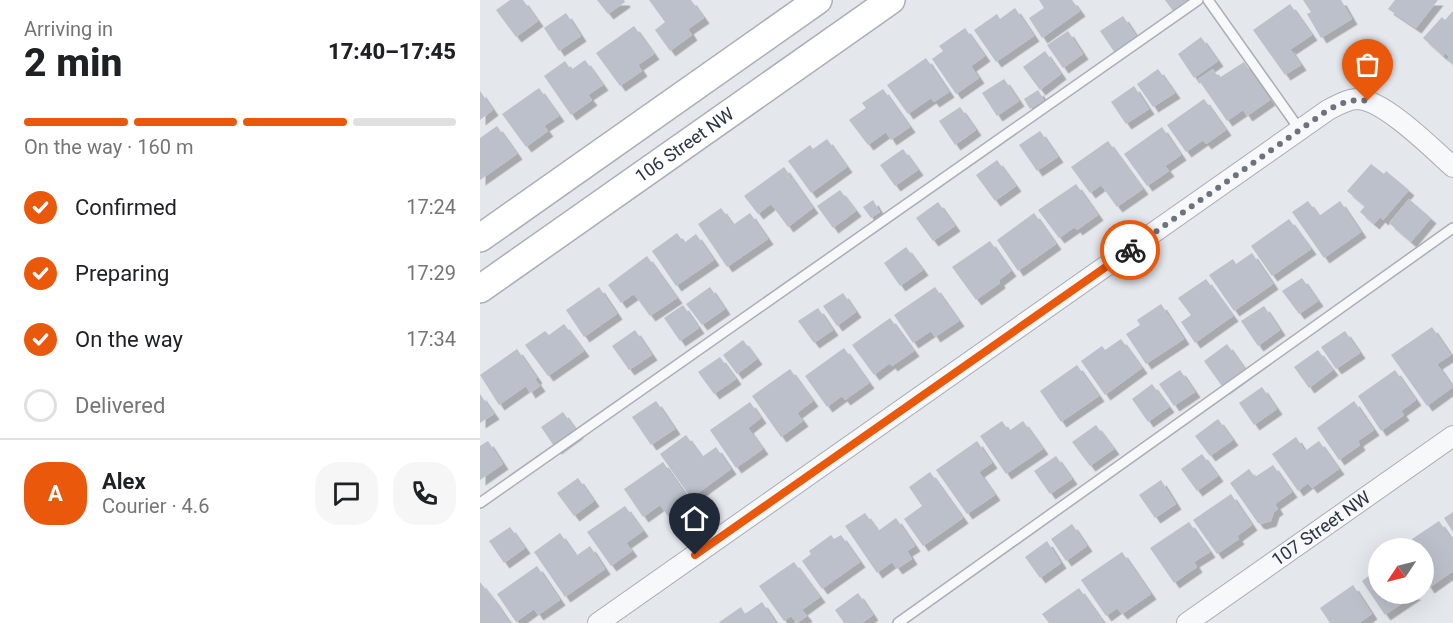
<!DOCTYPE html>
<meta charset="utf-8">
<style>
body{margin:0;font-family:Roboto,sans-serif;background:#f6f6f6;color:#202124;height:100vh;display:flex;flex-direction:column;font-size:22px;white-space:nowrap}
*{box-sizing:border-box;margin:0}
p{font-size:20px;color:#757577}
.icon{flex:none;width:33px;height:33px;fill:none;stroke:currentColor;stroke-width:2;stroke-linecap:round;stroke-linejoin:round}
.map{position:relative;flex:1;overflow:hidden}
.sheet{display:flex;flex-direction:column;background:#fff;width:480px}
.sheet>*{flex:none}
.needle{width:39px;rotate:235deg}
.buttons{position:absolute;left:888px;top:538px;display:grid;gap:12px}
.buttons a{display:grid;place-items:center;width:66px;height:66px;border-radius:50%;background:#fff;box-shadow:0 6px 24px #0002;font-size:30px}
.pin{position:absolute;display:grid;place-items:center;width:51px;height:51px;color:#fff;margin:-62px -26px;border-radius:50% 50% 50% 0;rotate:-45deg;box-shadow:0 0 6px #0007}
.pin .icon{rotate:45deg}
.courier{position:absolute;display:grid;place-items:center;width:60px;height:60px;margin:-30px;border:4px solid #ea580c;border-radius:50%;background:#fff;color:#222;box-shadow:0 2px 8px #0007}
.headline em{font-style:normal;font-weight:800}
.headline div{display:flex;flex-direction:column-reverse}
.headline{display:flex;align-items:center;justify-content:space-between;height:102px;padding:0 24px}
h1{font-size:39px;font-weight:800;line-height:45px}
.bar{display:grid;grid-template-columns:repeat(4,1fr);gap:9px 6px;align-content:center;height:72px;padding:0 24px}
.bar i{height:8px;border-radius:4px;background:#e0e0e0}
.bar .on{background:#ea580c}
.bar p{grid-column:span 4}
.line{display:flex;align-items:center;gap:15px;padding:0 24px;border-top:2px solid #e0e0e0}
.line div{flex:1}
.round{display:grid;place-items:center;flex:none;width:63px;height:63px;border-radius:24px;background:#f6f6f6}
ol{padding:0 24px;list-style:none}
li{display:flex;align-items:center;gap:18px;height:66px}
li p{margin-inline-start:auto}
li .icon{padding:6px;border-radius:50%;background:#ea580c;color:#fff;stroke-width:4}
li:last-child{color:#757577}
li i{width:33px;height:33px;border:3px solid #e0e0e0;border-radius:50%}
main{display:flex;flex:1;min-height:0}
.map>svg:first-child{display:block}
</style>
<main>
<section class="sheet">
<div class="headline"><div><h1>2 min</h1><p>Arriving in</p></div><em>17:40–17:45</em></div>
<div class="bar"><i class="on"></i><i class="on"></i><i class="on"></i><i></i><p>On the way · 160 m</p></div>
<ol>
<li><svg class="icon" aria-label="check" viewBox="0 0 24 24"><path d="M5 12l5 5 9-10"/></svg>Confirmed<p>17:24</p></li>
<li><svg class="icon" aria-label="check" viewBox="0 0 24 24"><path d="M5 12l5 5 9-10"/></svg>Preparing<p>17:29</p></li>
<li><svg class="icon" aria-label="check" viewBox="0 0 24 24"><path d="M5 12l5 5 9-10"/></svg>On the way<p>17:34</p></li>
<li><i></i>Delivered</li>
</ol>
<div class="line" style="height:108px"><b class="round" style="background:#ea580c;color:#fff">A</b><div><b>Alex</b><p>Courier · 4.6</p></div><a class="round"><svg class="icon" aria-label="chat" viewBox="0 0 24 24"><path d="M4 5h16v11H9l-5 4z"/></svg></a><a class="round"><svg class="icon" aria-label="phone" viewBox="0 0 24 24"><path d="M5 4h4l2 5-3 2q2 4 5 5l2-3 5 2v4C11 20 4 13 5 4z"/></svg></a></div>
</section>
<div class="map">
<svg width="973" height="623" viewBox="0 0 973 623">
<defs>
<filter id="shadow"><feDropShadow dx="5.5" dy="5.5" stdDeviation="0" flood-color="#0004"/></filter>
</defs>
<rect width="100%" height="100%" fill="#e4e7ec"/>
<path fill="#bbc0ca" filter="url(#shadow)" d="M30,0H43L58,21L36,37L16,10Z
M117,0H144L145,2L128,14Z
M169,0H211L224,18L208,29L212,35L190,51L175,30L185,22Z
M559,0H592L600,11L562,38L549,18L564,8Z
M685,0H708L693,11Z
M823,0H861L872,19L841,38L827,14L831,12Z
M915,0H958L936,28L908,9Z
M810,4L832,35L811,49L808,46L821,65L805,75L773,30Z
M535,8L554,36L516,62L494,30L517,14L520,19Z
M973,11V65L967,60L969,57L965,53L963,56L943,38L962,17L965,20Z
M86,13L101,36L79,51L64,28Z
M643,16L657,37L635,53L620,31Z
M154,26L174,54L158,65L162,71L140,86L116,53Z
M485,28L505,56L491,66L499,78L476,94L452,59L463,51L459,46Z
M588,31L603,54L583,68L567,45Z
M721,37L738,61L714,78L698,54Z
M565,51L581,74L560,90L543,67Z
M446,58L469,92L454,102L451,98L428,114L407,85Z
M105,60L123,85L108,95L112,100L91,115L64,76L85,61L91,70Z
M764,62L790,100L767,116L763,110L747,121L718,79L733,69L739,78Z
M678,69L695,93L673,107L657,84Z
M524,79L539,101L517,116L502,93Z
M654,86L669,109L646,124L631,102Z
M59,88L79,116L64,126L68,131L46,147L22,114Z
M403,89L430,127L411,140L406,132L388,145L369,120L386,108L382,103Z
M558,90L564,100L550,109L544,99Z
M0,91L13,110L0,120Z
M724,99L746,130L726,144L723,140L706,152L687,125Z
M480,107L496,130L475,145L459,121Z
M17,126L37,154L0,180V138Z
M682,127L701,155L685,166L689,171L667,186L644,154Z
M560,131L578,157L557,171L539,145Z
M347,139L367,167L331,193L308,161L330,145L333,149Z
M628,141L663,189L637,207L621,185L610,193L591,167Z
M423,149L438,170L415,186L400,165Z
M517,160L536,186L515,201L496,175Z
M891,164L904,174L906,171L929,190L903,220L900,217L894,224L880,212L885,206L867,191Z
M304,167L333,208L308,227L291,204L278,214L264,196Z
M596,184L618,215L597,230L595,227L579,238L558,210Z
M360,190L376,211L353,228L337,206Z
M929,199L951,218L931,242L909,223Z
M393,200L400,212L391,218L383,207Z
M828,201L839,216L860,201L881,232L844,258L812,212Z
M458,202L475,226L453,241L436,218Z
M241,208L253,225L270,213L288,239L247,267L218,224Z
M554,213L576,244L538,271L517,240Z
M809,219L831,249L792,276L771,246Z
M197,233L204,243L216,234L234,260L196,286L172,251Z
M510,241L531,271L519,280L520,283L496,300L472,267Z
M426,247L443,270L420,286L404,263Z
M772,253L793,284L754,311L729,275L753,259L756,264Z
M167,256L197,298L170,316L154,294L141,303L128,285Z
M822,278L838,301L819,314L802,291Z
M726,279L753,316L715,343L701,322L711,315L698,298Z
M119,287L137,314L104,337L86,310Z
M230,287L245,309L222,325L206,304Z
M455,287L479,321L455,337L451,331L433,343L414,315Z
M363,293L376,312L357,326L343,306Z
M681,304L704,339L666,364L646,334L660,325L657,320Z
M203,305L219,328L200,341L184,318Z
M784,306L800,330L778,346L761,321Z
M338,308L353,330L334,343L318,321Z
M410,318L434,351L412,366L410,363L394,375L372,345Z
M84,324L104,351L68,376L45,345L65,331L69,335Z
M952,327L971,355L957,364L973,387L947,406L911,355Z
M155,330L172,355L149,370L132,346Z
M865,331L880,353L856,369L841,347Z
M641,339L662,368L625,395L601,361L622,346L625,350Z
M263,340L277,359L257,374L243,355Z
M747,344L767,372L744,389L724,361Z
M364,348L389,383L365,400L362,396L347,407L325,376Z
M37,349L57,378L55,379L60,386L50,393L46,386L19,405L0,375Z
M838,350L853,370L829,388L814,367Z
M240,357L256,379L234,394L218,372Z
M597,365L619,396L581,422L560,391Z
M310,369L333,401L317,413L323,421L301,437L272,396Z
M700,370L715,392L694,406L679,384Z
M915,370L936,400L921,411L924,415L901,431L878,396Z
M672,384L689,407L668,422L652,399Z
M782,387L797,409L774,425L759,403Z
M0,394L14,414L0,423Z
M176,401L195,429L171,445L152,417Z
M874,401L894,430L878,441L880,445L859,460L837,428Z
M270,402L281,418L268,428L283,449L256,468L230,430Z
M83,412L98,433L76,449L61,427Z
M738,419L753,440L730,456L715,436Z
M522,421L529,431L543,421L563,449L526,474L500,436Z
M616,425L634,449L610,466L592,442Z
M206,435L222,457L236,447L251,469L211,498L180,454Z
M816,437L825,451L839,441L859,469L832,488L828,483L818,491L792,454Z
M8,441L23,464L0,480V446Z
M497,441L512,463L499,472L515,495L487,514L456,470Z
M722,454L738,476L717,491L701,469Z
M576,456L592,479L570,494L554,471Z
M183,462L215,508L193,523L180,505L163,517L144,489Z
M793,465L812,492L795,504L798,509L794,512L791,521L781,524L778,523L750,483L769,469L775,477Z
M450,472L483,518L443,546L424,519L442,506L429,487Z
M98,478L114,501L94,516L77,493Z
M681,480L696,504L675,518L659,495Z
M751,494L772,525L757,536L759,539L737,554L713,520Z
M145,506L163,531L146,543L152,551L131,566L107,532Z
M973,512V532L964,518Z
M385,513L398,531L416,518L435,546L427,551L432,559L417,569L412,562L397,573L365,526Z
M959,521L973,541V571L949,588L944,580V549H925L934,543L932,539Z
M709,522L730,552L714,562L717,567L694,583L670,548Z
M592,524L607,546L586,561L571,539Z
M30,527L45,548L24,563L9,541Z
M80,533L96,556L110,546L125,569L85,597L54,552Z
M351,535L354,539L361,535L380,562L342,589L322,561L331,554L329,551Z
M567,541L581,563L560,578L545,557Z
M642,552L671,594L642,614L637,608L626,616L601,580Z
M314,562L340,597L322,610L327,616L317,623L311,616L304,621L279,586Z
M57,566L80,600L58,615L54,609L36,622L17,594Z
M898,569V594H936L905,615L882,581Z
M0,582L14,600L30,623H0Z
M873,585L892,614L879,623H850L840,608Z
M599,588L624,623H569L562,614Z
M378,593L393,615L382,623H364L355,610Z
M282,602L296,623H238L261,607L265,614Z"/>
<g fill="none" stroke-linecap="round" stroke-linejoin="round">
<defs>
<path id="lane" d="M728,0L820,130
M0,503L718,0
M418,623L973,228"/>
<g id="street">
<path d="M118,623L848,110C857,105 868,99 878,99C904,100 953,149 973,167"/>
<path id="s1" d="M707,623L973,436"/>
</g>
<g id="secondary">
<path d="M0,238L338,0"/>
<path id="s2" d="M0,289L411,0"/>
</g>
</defs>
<use href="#lane" stroke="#a9aeb7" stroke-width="12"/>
<use href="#street" stroke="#a9aeb7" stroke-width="22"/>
<use href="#secondary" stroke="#a9aeb7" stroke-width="30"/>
<use href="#lane" stroke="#f7f8fa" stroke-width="9"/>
<use href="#street" stroke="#f7f8fa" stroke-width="20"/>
<use href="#secondary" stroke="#fff" stroke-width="27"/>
</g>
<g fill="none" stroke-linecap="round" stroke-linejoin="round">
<path stroke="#6c737f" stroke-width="6" stroke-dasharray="0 10.8" d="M650,250L848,110C861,103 873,98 888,101"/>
<path stroke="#ea580c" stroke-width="8" d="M215,555L650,250"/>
</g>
<g text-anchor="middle" stroke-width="5" stroke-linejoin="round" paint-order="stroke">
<g font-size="18" fill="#2b3445" stroke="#f4f6f9">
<text dy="6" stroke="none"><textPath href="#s2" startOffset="250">106 Street NW</textPath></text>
<text dy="6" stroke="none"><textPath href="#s1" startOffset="164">107 Street NW</textPath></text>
</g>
</g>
</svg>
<div class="buttons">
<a><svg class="needle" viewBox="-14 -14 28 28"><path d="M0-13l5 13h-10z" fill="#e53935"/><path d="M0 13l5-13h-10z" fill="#757577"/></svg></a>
</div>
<div class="pin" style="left:888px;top:101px;background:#ea580c"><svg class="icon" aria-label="bag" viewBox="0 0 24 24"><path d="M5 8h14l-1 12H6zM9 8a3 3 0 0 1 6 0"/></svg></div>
<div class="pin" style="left:215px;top:555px;background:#1f2937"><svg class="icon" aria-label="home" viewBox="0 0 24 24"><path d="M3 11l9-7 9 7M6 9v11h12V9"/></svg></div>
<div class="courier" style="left:650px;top:250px"><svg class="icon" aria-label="bike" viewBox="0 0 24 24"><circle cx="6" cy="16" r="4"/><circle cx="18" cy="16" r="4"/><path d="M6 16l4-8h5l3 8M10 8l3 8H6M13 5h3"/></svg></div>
</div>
</main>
